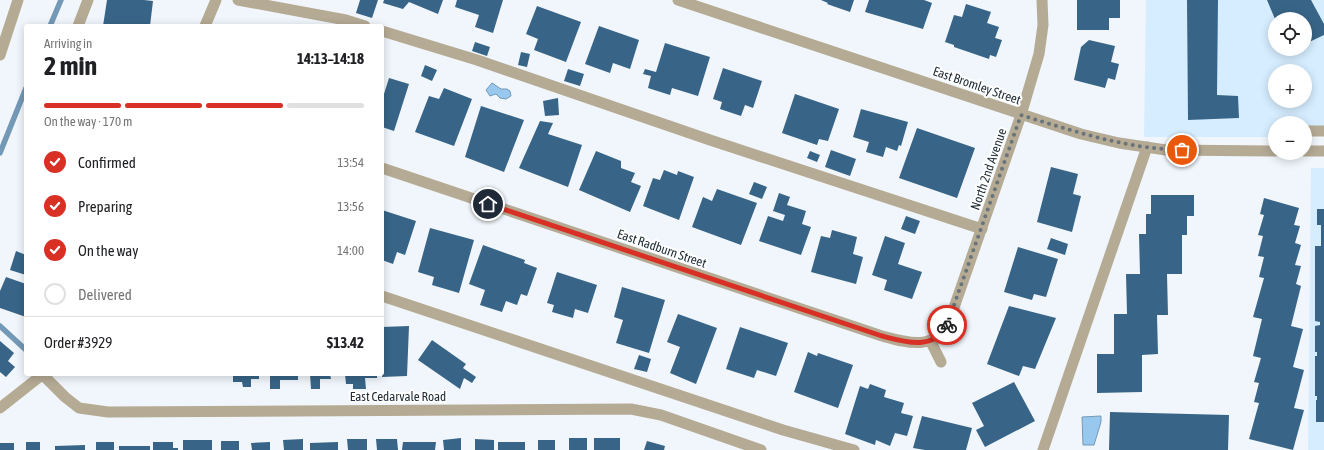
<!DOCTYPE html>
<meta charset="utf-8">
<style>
body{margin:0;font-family:"Asap Condensed",sans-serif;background:#f6f6f6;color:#202124;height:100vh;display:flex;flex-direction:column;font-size:15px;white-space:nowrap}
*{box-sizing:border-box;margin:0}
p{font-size:13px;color:#757577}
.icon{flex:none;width:22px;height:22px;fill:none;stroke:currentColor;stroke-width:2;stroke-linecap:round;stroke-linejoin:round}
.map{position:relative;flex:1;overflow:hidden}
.details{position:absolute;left:24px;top:24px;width:360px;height:352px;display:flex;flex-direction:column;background:#fff;border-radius:4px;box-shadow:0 2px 10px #0003}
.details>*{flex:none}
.fabs{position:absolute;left:1268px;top:12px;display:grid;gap:8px}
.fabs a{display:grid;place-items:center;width:44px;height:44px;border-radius:50%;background:#fff;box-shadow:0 2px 10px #0003;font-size:20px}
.pin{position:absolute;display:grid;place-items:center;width:34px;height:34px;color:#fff;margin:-17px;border:2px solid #fff;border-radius:50%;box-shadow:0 1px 4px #0007}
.courier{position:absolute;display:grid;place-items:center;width:40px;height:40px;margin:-20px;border:3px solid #d93025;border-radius:50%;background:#fff;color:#222;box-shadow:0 1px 5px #0007}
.summary em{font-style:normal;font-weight:700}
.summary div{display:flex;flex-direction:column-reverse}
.summary{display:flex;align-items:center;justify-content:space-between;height:68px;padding:0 20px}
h1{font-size:26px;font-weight:700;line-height:30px}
.bar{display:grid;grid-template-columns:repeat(4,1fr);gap:6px 4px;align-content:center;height:48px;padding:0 20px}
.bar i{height:5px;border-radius:3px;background:#e0e0e0}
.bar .on{background:#d93025}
.bar p{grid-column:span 4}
.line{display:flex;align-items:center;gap:10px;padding:0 20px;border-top:1px solid #e0e0e0}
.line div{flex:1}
ol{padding:0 20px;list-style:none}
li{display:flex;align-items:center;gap:12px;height:44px}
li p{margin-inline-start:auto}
li .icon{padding:4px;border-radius:50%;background:#d93025;color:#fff;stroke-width:4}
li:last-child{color:#757577}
li i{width:22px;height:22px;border:2px solid #e0e0e0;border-radius:50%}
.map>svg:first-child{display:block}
</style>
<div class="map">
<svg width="1324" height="450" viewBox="0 0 1324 450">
<rect width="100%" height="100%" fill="#f0f6fb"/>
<path fill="#d5edff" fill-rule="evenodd" d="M1146,0H1324V136H1305V123H1275V137H1144ZM1275,19H1305V49H1275ZM1275,71H1305V101H1275Z
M1311,168H1324V450H1308Z"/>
<path fill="#98c8ee" stroke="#7499b6" d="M492,83L501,89H507L510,91L511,96L506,99L500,98L496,94L490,96L486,90Z
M1101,416V422L1094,445H1083L1082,417Z"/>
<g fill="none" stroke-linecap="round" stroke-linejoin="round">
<path stroke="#7499b6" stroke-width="5.5" d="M50,26L61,0
M0,153L26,88
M0,326L26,350"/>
</g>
<path fill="#386587" d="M107,0H144L153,1L150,26H103Z
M360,0H378L372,18L356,13Z
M384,0H443L438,14L409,2L403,9L383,3Z
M457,0H503L493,33L475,27L479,15L455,7Z
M821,0H854L850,12L827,4L828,3Z
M869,0H924L932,3L923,29L865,12Z
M1077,0H1120V18H1109V30H1077Z
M1187,0H1218L1217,95L1238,96L1239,118L1188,120Z
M1267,0H1311L1324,24V35L1305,44V19H1275Z
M966,4L991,12L987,23L999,27L995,38L1002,40L996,57L990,55L989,59L954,47V45L945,42L954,15L962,17Z
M537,6L581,22L566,62L534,50L538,39L526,34Z
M599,26L639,40L630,69L613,63L610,73L585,64Z
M1089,40L1115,46L1111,62L1119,64L1115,80L1108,78L1105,88L1074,80L1081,47Z
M475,42L490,47L487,56L472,51Z
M665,43L710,57L698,96L672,88L670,95L648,88L651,76L643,74L645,69L656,72Z
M521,52L530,54L527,67L518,65Z
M425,65L437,70L432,81L421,76Z
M723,68L762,81L753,108L745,105L741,116L720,109L722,102L713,99Z
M568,69L584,74L580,86L564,81Z
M389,78L409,84L394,131L382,127V93L384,94Z
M444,88L472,99L454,146L415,132L429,96L439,99Z
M795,94L839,109L828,141L819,139L817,145L782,133Z
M558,98L559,115L545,116L543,101Z
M481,106L524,120L504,172L465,157Z
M861,109L908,122L901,146L899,145L897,151L886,147L883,157L866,152L869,142L853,137Z
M540,121L553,123L548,134L582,145L568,187L519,168Z
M917,128L975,148L957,198L899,178Z
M831,150L856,159L850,176L825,167Z
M596,151L621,161V168L635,173L631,182L641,186L630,212L579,190Z
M810,151L820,155L817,162L807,158Z
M1051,167L1078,174L1073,194L1081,196L1072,232L1037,222Z
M664,170L677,175L678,171L694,177L679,220L643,206L653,178L660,180Z
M754,182L767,187L762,199L749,194Z
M717,189L757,203L741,245L692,227L703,197L712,201Z
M779,193L790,197L787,205L806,211L802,224L811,227L801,255L759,241L768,216L783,221L785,215L773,211Z
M1151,195H1194V216H1187V235H1182V274H1167L1168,315H1157L1158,354L1142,355V392L1097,393V354H1114V314H1127L1126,274H1140L1139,234H1146V214H1151Z
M1264,198L1299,208L1294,225L1300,226L1295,243L1301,245L1295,265L1301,266L1296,284L1301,286L1291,326L1303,329L1293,367L1304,370L1294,408L1304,410L1293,450L1249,439L1259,403L1254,402L1259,383L1254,382L1261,358L1253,356L1262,319L1253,317L1264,278L1259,277L1264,257L1258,256L1263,236L1258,235L1264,215L1260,214Z
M1317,209H1324V422H1316V400H1317V396H1315V356H1317V352H1315V326L1320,325V322L1315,321V246H1321V225H1317Z
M382,210L416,221L405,255L397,252L393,264L382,260Z
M906,216L920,221L915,234L901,229Z
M430,228L474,240L459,293L432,285L434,277L418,272Z
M832,230L857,237L853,254L863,257L856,284L811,272L821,236L830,238Z
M885,236L905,243L898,264L922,272L912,299L884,290L887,280L872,275Z
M1051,238L1068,244L1065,255L1047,249Z
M483,245L525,260L524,263L537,268L527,296L521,294L517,305L506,301L502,312L480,305L485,290L469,284Z
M1018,247L1058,259L1046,297L1034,294L1032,300L1004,292Z
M16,251L26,255V275L10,270Z
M557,272L597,285L588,313L575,309L573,318L552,312L554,305L547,303Z
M6,277L26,284V317L0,308V291Z
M622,287L665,300L649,353L616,343L623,320L614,317Z
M1009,306L1056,318L1035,369L1023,366L1019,376L987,364Z
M678,314L717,328L696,384L670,373L680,347L667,342Z
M409,326L407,376L382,377V327Z
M740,327L788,343L776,376L757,370L754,378L726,369Z
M432,340L466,364L463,368L476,377L472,383L464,378L460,389L418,360Z
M0,341L14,353L8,361L15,367L6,377L0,372Z
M808,352L817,356L818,353L853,365L838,408L794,392Z
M639,355L651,359L647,372L634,369Z
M233,374H259V379H251V387H243L242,382H233Z
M270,374H298V380H280V389H270Z
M310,374H330L331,379H320V389H311Z
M345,374H377V378H365L366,389H353V384H346Z
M1014,382L1035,421L985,447L976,430L984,426L972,403Z
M870,384L886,390L884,397L904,403L901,413L913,416L907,436L895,433L890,446L876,440L875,445L845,434L860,386L868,389Z
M1110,412L1229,415L1228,450H1109Z
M922,416L972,428L966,450H925L913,448Z
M461,438V450H444L443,440Z
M569,438H587V450H569Z
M594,438H620V450H594Z
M303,439V450H284L283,440Z
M347,439H367V450H348Z
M376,439H397L398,450H377Z
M475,439L494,440V450H475Z
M183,440H212V450H183Z
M538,440H555V450H538Z
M221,441H239V450H221Z
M647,441L665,446L664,450H644Z
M26,442H40V450H26Z
M96,442H114V450H96Z
M153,442H173V448H178V450H153Z
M270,442V450H252L251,443Z
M338,442V450H310V443Z
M403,442H436L435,450H402Z
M498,442H525V450H498Z
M0,443H14V450H0Z
M85,445V450H55V446Z
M119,446H150V450H119Z"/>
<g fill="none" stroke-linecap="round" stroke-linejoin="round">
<path stroke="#b5aa94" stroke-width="11" d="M238,0L346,20L365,26
M78,26L88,0
M382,31L477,60L710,140L982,229
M0,55L18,0
M1305,131H1324
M382,296L783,430L854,450
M1043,450L1147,147"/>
<path stroke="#b5aa94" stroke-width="11" d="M678,0L1081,134L1119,143L1166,150L1275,151
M205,26L216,0
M1305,151H1324
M382,168L882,336C908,343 934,351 949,322L1021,115L1039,54L1043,25L1042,0
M930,340L941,362
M42,374L65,397L79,408L108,412L631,409L661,415L761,450
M0,408L43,374"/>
</g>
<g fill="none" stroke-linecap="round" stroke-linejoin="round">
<path stroke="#68737a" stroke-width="4" stroke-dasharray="0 7.2" d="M947,325L1021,115C1073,131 1127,149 1182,150"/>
<path stroke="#d93025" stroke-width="5" d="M488,204L882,336C905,342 934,351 947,325"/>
</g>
<g text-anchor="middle" stroke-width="4" stroke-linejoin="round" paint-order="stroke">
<g font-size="13" fill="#1f2c35" stroke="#fff">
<text transform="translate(977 85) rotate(19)" y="5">East Bromley Street</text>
<text transform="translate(988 169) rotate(-71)" y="5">North 2nd Avenue</text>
<text transform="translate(662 248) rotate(19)" y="5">East Radburn Street</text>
<text x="398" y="401">East Cedarvale Road</text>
</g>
</g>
</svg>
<div class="fabs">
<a><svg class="icon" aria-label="locate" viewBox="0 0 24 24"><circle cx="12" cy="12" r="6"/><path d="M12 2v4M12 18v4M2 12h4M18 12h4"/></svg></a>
<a>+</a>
<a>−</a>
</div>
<div class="pin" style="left:1182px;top:150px;background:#ea580c"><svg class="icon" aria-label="bag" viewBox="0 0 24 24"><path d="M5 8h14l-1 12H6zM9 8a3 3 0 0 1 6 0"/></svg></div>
<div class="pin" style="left:488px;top:204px;background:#1f2937"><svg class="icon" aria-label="home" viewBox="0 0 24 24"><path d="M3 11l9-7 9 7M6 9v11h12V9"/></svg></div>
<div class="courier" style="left:947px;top:325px"><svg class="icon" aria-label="bike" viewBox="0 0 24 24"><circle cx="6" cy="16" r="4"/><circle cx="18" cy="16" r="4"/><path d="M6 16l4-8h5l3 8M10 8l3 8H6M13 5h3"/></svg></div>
<section class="details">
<div class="summary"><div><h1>2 min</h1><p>Arriving in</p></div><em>14:13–14:18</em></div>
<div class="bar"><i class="on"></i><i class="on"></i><i class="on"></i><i></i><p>On the way · 170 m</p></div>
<ol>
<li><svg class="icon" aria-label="check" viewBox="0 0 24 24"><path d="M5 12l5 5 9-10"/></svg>Confirmed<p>13:54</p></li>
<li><svg class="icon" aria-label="check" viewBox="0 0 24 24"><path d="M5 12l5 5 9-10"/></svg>Preparing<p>13:56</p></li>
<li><svg class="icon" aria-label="check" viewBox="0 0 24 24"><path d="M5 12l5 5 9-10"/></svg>On the way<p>14:00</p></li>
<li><i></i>Delivered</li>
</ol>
<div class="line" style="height:52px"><div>Order #3929</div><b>$13.42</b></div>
</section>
</div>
